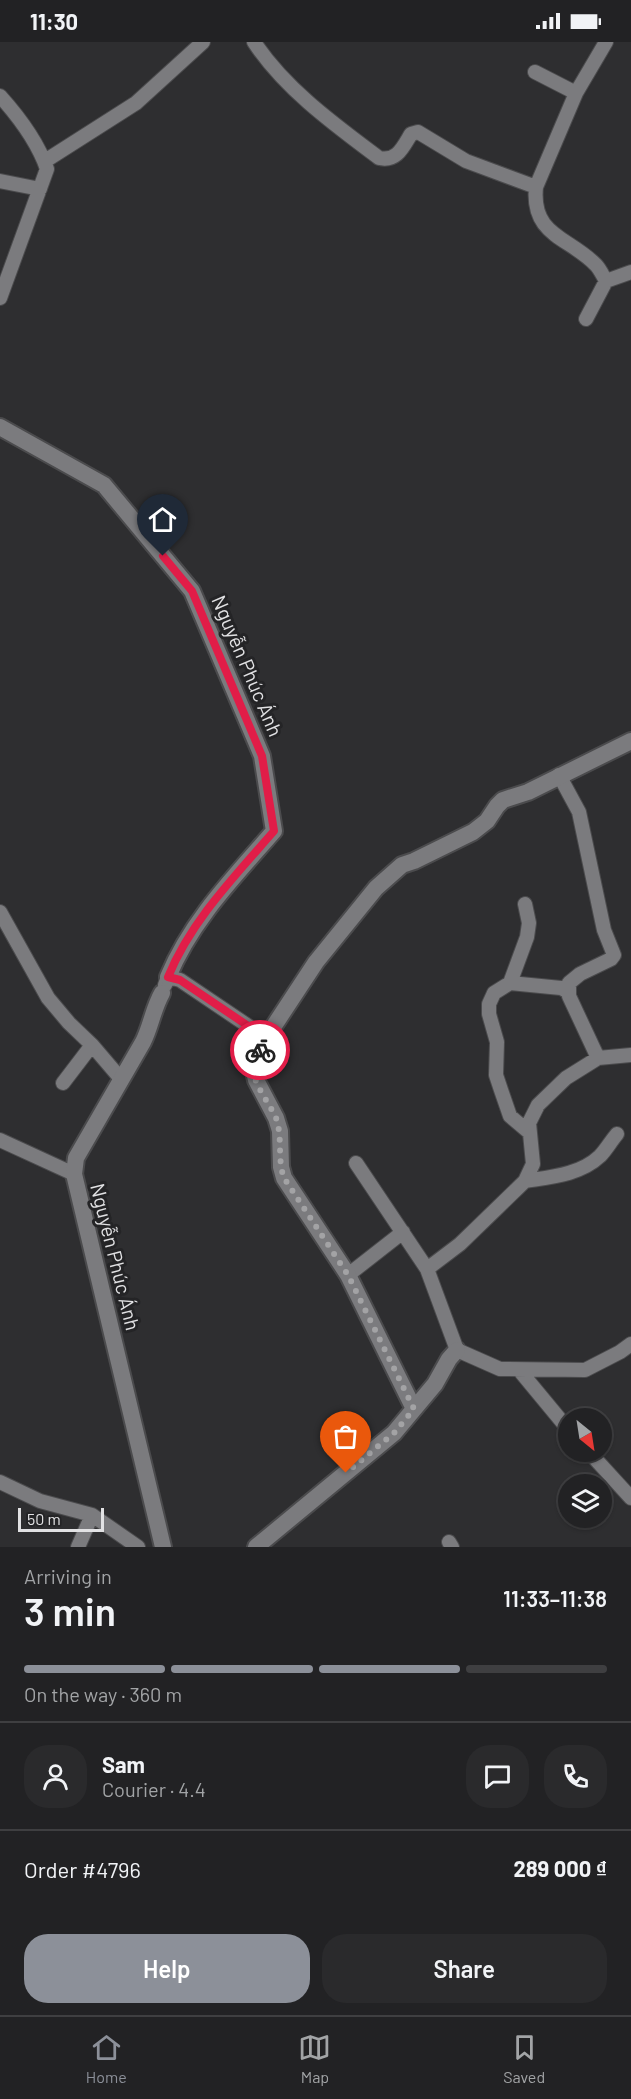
<!DOCTYPE html>
<meta charset="utf-8">
<style>
body{margin:0;font-family:Barlow,sans-serif;background:#2a2a2c;color:#f1f3f6;height:100vh;display:flex;flex-direction:column;font-size:22px;white-space:nowrap}
*{box-sizing:border-box;margin:0}
p{font-size:20px;color:#a2a4a6}
.icon{flex:none;width:33px;height:33px;fill:none;stroke:currentColor;stroke-width:2;stroke-linecap:round;stroke-linejoin:round}
.map{position:relative;height:1505px;overflow:hidden}
.sheet{display:flex;flex-direction:column;background:#222224;flex:1}
.sheet>*{flex:none}
.needle{width:39px;rotate:150deg}
.tools{position:absolute;left:558px;top:1366px;display:grid;gap:12px}
.tools a{display:grid;place-items:center;width:54px;height:54px;border-radius:50%;background:#222224;box-shadow:0 2px 4px #0004,0 0 0 2px #3f3f41;font-size:30px}
.scale{position:absolute;left:18px;bottom:15px;width:86px;box-sizing:border-box;padding-left:6px;border:3px solid #e2e2e4;border-top:0;font-size:16px;line-height:21px;white-space:nowrap;color:#e2e2e4;-webkit-text-stroke:4px #242426;paint-order:stroke}
.pin{position:absolute;display:grid;place-items:center;width:51px;height:51px;color:#fff;margin:-62px -26px;border-radius:50% 50% 50% 0;rotate:-45deg;box-shadow:0 0 6px #0007}
.pin .icon{rotate:45deg}
.courier{position:absolute;display:grid;place-items:center;width:60px;height:60px;margin:-30px;border:4px solid #e11d48;border-radius:50%;background:#fff;color:#222;box-shadow:0 2px 8px #0007}
.summary em{font-style:normal;font-weight:600}
.summary div{display:flex;flex-direction:column-reverse}
.summary{display:flex;align-items:center;justify-content:space-between;height:102px;padding:0 24px}
h1{font-size:39px;font-weight:600;line-height:45px}
.bar{display:grid;grid-template-columns:repeat(4,1fr);gap:9px 6px;align-content:center;height:72px;padding:0 24px}
.bar i{height:8px;border-radius:4px;background:#3f3f41}
.bar .selected{background:#8c9099}
.bar p{grid-column:span 4}
.line{display:flex;align-items:center;gap:15px;padding:0 24px;border-top:2px solid #3f3f41}
.line div{flex:1}
.round{display:grid;place-items:center;flex:none;width:63px;height:63px;border-radius:24px;background:#2a2a2c}
.cta{display:flex;gap:12px;margin-top:auto;padding:12px 24px}
.cta a{flex:1;height:69px;border-radius:24px;background:#8c9099;color:#fff;font-size:24px;font-weight:600;line-height:69px;text-align:center}
.cta a+a{background:#2a2a2c;color:#f1f3f6}
.status{display:flex;justify-content:space-between;align-items:center;height:42px;padding:0 30px;background:#222224;direction:ltr}
.status svg{height:16px;fill:currentColor}
.tab-bar{display:flex;justify-content:space-around;align-items:center;height:84px;border-top:2px solid #3f3f41;background:#222224;font-size:16px;color:#a2a4a6}
.tab-bar a{display:grid;justify-items:center;gap:3px}
.tab-bar .selected{color:#8c9099}
.map>svg:first-child{display:block}
</style>
<div class="status"><b>11:30</b><svg viewBox="0 0 49 12"><path d="M0 12V9h3v3zM5 12V6h3v6zM10 12V3h3v9zM15 12V0h3v12zM26 1h20v11H26zM47 4h2v5h-2z"/></svg></div>
<div class="map">
<svg width="631" height="1505" viewBox="0 0 631 1505">
<rect width="100%" height="100%" fill="#2e2e30"/>
<g fill="none" stroke-linecap="round" stroke-linejoin="round">
<defs>
<path id="minor" d="M254,0C285,47 335,83 379,116C397,120 403,105 411,92L418,90L466,119L536,145
M535,30L576,51
M0,54C18,74 38,101 47,127L0,256
M45,119L136,61L203,0
M0,139L40,147
M606,239L631,230
M586,277L606,239C603,234 600,227 596,223C569,195 531,194 536,145L576,51L606,0
M559,733L579,770L604,888L614,913L611,917L580,932L569,941V954L598,1016
M525,862L529,881L527,895L510,941L494,951L489,962V972L497,1000L496,1033L501,1048L510,1074L530,1091
M0,870L48,956L69,981L92,1003L121,1037
M510,941L561,946L569,950
M165,943L168,935L180,938L266,996
M63,1041L92,1003
M0,1098L74,1132
M356,1121L427,1227L457,1308L500,1327L585,1328L620,1310L631,1302
M525,1139C550,1135 580,1133 600,1114C606,1108 611,1099 617,1092
M427,1227L460,1202L525,1139L533,1122L529,1081L538,1063L566,1036L598,1016L631,1013
M348,1233L403,1190
M520,1329L568,1387
M589,1410L631,1456
M0,1440L40,1459L92,1473L138,1505
M449,1500L452,1505
M78,1505L92,1473"/>
<path id="tertiary" d="M0,385L104,443L192,549L262,714L274,789C234,835 191,879 168,935
M162,951C153,967 151,984 143,1000L76,1116L74,1132L163,1505
M414,1367L348,1233L284,1136L281,1125L280,1089L276,1076L256,1038L253,1025L266,996L316,920L376,846L402,823L414,819L473,790L487,779L497,764L503,758L528,750L631,699
M256,1505L394,1391L435,1342L449,1317L457,1308"/>
</defs>
<use href="#minor" stroke="#4b4b4d" stroke-width="16"/>
<use href="#tertiary" stroke="#4b4b4d" stroke-width="20"/>
<use href="#minor" stroke="#7b7b7e" stroke-width="14"/>
<use href="#tertiary" stroke="#7b7b7e" stroke-width="16"/>
</g>
<g fill="none" stroke-linecap="round" stroke-linejoin="round">
<path stroke="#a3a3a5" stroke-width="6" stroke-dasharray="0 10.8" d="M260,1008C257,1013 253,1019 253,1025C252,1040 270,1062 276,1076C283,1096 277,1117 284,1136L348,1233L414,1367L394,1391L346,1431"/>
<path stroke="#e11d48" stroke-width="8" d="M163,514L192,549L262,714L274,789C234,835 191,879 168,935L180,938L266,996L260,1008"/>
</g>
<g text-anchor="middle" stroke-width="6" stroke-linejoin="round" paint-order="stroke">
<g font-size="20" fill="#e2e2e4" stroke="#242426">
<text transform="translate(247 624) rotate(67)" y="7">Nguyễn Phúc Ánh</text>
<text transform="translate(115 1215) rotate(76)" y="7">Nguyễn Phúc Ánh</text>
</g>
</g>
</svg>
<div class="tools">
<a><svg class="needle" viewBox="-14 -14 28 28"><path d="M0-13l5 13h-10z" fill="#e53935"/><path d="M0 13l5-13h-10z" fill="#a2a4a6"/></svg></a>
<a><svg class="icon" aria-label="layers" viewBox="0 0 24 24"><path d="M12 4l9 5-9 5-9-5zM3 14l9 5 9-5"/></svg></a>
</div>
<div class="scale">50 m</div>
<div class="pin" style="left:346px;top:1431px;background:#ea580c"><svg class="icon" aria-label="bag" viewBox="0 0 24 24"><path d="M5 8h14l-1 12H6zM9 8a3 3 0 0 1 6 0"/></svg></div>
<div class="pin" style="left:163px;top:514px;background:#1f2937"><svg class="icon" aria-label="home" viewBox="0 0 24 24"><path d="M3 11l9-7 9 7M6 9v11h12V9"/></svg></div>
<div class="courier" style="left:260px;top:1008px"><svg class="icon" aria-label="bike" viewBox="0 0 24 24"><circle cx="6" cy="16" r="4"/><circle cx="18" cy="16" r="4"/><path d="M6 16l4-8h5l3 8M10 8l3 8H6M13 5h3"/></svg></div>
</div>
<section class="sheet">
<div class="summary"><div><h1>3 min</h1><p>Arriving in</p></div><em>11:33–11:38</em></div>
<div class="bar"><i class="selected"></i><i class="selected"></i><i class="selected"></i><i></i><p>On the way · 360 m</p></div>
<div class="line" style="height:108px"><a class="round"><svg class="icon" aria-label="person" viewBox="0 0 24 24"><circle cx="12" cy="8" r="4"/><path d="M4 21q1-7 8-7t8 7"/></svg></a><div><b>Sam</b><p>Courier · 4.4</p></div><a class="round"><svg class="icon" aria-label="chat" viewBox="0 0 24 24"><path d="M4 5h16v11H9l-5 4z"/></svg></a><a class="round"><svg class="icon" aria-label="phone" viewBox="0 0 24 24"><path d="M5 4h4l2 5-3 2q2 4 5 5l2-3 5 2v4C11 20 4 13 5 4z"/></svg></a></div>
<div class="line" style="height:78px"><div>Order #4796</div><b>289 000 ₫</b></div>
<div class="cta"><a>Help</a><a>Share</a></div>
</section>
<nav class="tab-bar">
<a class="selected"><svg class="icon" aria-label="home" viewBox="0 0 24 24"><path d="M3 11l9-7 9 7M6 9v11h12V9"/></svg>Home</a>
<a><svg class="icon" aria-label="map" viewBox="0 0 24 24"><path d="M3 6l6-2 6 2 6-2v14l-6 2-6-2-6 2zM9 4v14M15 6v14"/></svg>Map</a>
<a><svg class="icon" aria-label="saved" viewBox="0 0 24 24"><path d="M7 4h10v16l-5-4-5 4z"/></svg>Saved</a>
</nav>
